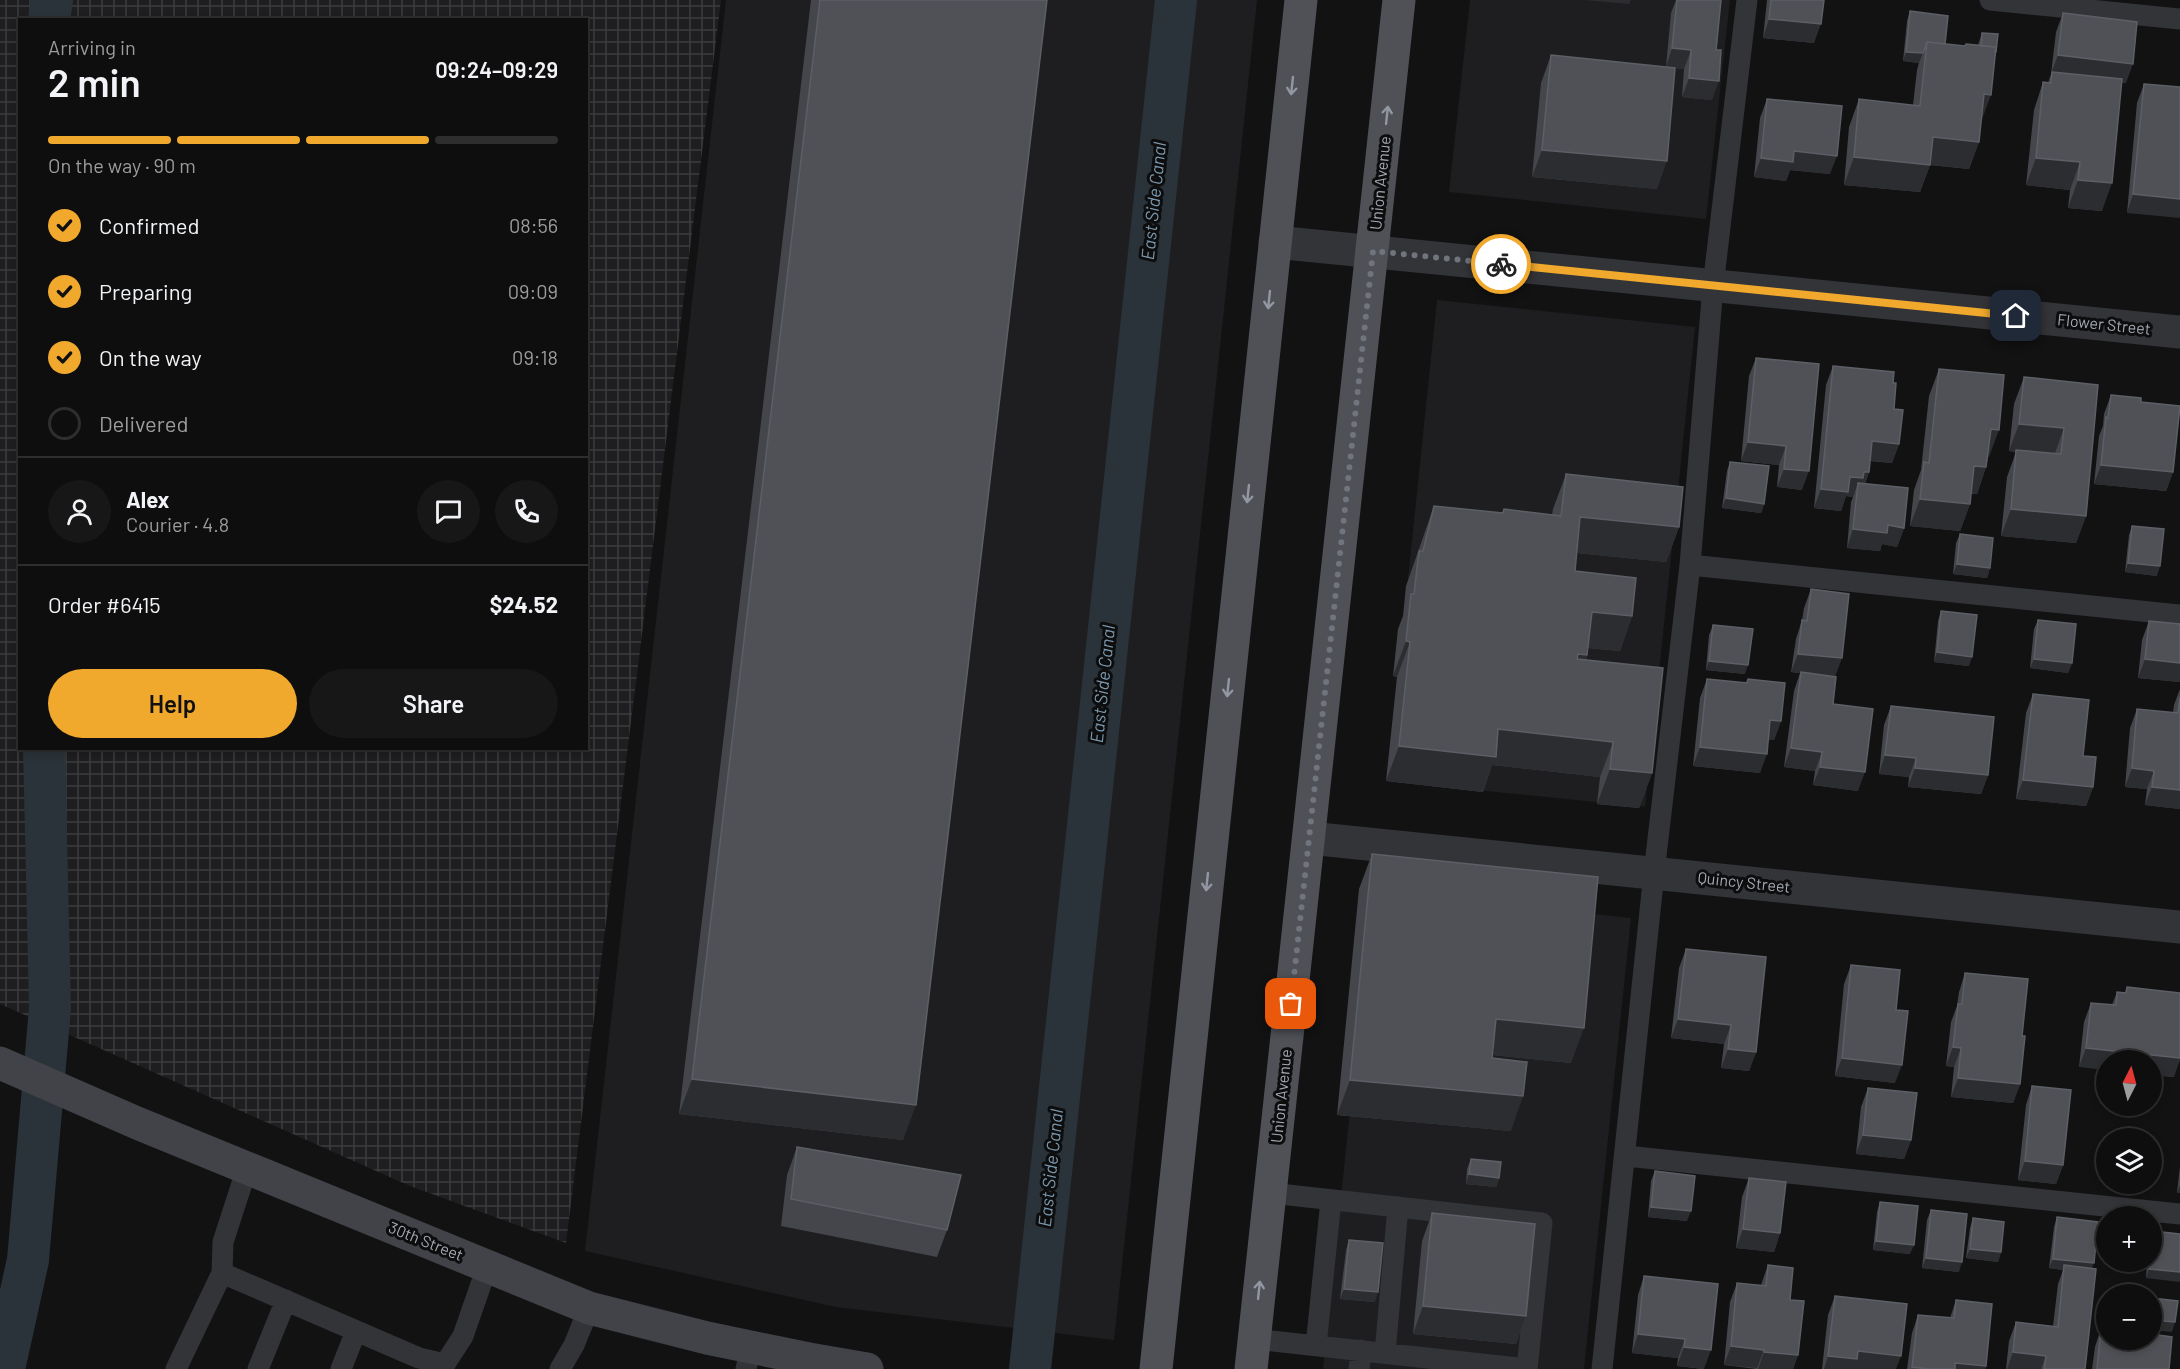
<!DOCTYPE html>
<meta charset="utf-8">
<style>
body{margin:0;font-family:Barlow,sans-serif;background:#171717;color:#f1f3f6;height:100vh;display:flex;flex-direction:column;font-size:22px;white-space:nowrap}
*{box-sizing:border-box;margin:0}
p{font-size:20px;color:#9b9c9e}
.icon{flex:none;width:33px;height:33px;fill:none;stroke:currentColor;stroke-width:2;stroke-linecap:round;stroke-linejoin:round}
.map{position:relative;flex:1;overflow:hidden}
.details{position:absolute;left:18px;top:18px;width:570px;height:732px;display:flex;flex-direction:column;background:#0e0e0e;border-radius:0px;box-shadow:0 3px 9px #0003,0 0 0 2px #2e2e2e}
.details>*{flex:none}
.needle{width:39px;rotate:6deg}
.tools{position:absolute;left:2096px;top:1050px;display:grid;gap:12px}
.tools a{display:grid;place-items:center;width:66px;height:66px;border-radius:50%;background:#0e0e0e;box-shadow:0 3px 9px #0003,0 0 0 2px #2e2e2e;font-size:30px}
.pin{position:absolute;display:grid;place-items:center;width:51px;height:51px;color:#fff;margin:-26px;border-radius:12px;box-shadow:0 3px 9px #0006}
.courier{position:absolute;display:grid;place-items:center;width:60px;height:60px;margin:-30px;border:4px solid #f0a82d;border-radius:50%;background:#fff;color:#222;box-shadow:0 2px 8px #0007}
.head em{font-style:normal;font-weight:600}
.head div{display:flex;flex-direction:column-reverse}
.head{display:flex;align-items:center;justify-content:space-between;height:102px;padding:0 30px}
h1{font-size:39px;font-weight:600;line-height:45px}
.bar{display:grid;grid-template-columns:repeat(4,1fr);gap:9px 6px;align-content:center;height:72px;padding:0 30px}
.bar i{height:8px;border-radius:4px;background:#2e2e2e}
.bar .current{background:#f0a82d}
.bar p{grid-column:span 4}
.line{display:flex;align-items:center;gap:15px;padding:0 30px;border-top:2px solid #2e2e2e}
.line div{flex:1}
.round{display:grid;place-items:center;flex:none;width:63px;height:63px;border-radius:32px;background:#171717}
ol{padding:0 30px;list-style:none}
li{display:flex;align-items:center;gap:18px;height:66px}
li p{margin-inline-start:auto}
li .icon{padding:6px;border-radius:50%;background:#f0a82d;color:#111;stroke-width:4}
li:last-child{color:#9b9c9e}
li i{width:33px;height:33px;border:3px solid #2e2e2e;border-radius:50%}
.cta{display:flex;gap:12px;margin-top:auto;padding:12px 30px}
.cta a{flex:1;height:69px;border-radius:36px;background:#f0a82d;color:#111;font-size:24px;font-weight:600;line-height:69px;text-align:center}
.cta a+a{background:#171717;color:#f1f3f6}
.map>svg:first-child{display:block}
</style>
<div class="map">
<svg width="2180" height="1369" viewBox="0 0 2180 1369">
<defs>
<pattern id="industrial-grid" width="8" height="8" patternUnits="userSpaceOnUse" patternTransform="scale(1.5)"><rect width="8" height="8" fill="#1e1e20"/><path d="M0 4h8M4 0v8" fill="none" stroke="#3c3c3e"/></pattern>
</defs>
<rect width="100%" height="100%" fill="#121213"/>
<path fill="#1e1e20" d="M726,0H1257L1114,1340L836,1307L585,1251Z
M1470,0H1730L1706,219L1449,192Z
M1437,300L1695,327L1645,807L1387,781Z
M1373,891L1631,918L1584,1369H1323Z"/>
<path fill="url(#industrial-grid)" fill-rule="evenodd" d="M0,0H721L566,1243L410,1186L0,1004ZM20,20H586V748H20Z"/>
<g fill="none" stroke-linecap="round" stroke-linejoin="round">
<path stroke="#2a3339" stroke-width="42" d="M49,20L52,0
M4,1369L28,1260L50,1008L44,748
M1030,1369L1176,0"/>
<path stroke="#333438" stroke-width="21" d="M1990,0L2180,19
M1690,565L2180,615
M1626,1156L2180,1214
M247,1168L223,1242L222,1273L419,1358L445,1364L463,1336L487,1267
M1254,1339L1527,1369L1542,1223L1270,1193
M1316,1346L1331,1200
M1385,1353L1398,1207
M176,1369L222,1273
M258,1369L286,1300
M341,1369L356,1331
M560,1369L574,1345L589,1308
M746,1369L751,1347
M1359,1369L1361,1350
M1602,1369L1654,873L1690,565L1713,286L1747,0"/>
<path stroke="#333438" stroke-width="33" d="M1275,242L2180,332
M1309,838L2180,927"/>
<path stroke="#414348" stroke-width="33" d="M0,1063L137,1123L589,1308L707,1338L809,1359L867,1369"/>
<path stroke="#4f5157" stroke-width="33" d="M1156,1369L1301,0
M1251,1369L1399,0"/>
</g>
<path fill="#45464b" d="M811,0H1047L903,1140L679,1114Z
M1676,0H1721L1712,100L1682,97L1684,69L1675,68L1657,189L1532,177L1541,83L1551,55L1666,67L1671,13Z
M1767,0H1824L1814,43L1763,38Z
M1910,11L1945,44L1965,46L1978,45L1982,33L1996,52L1981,122L1979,142L1969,169L1930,165L1920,192L1844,185L1849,127L1859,99L1913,105L1917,70L1919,63L1903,61L1907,21Z
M2063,13L2126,83L2122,82L2102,211L2068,208L2070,190L2026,185L2034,110L2043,82L2048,83L2051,74L2056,32Z
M2144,84L2180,87L2127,213L2137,103Z
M1767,99L1830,174L1790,170L1786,181L1754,177L1760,118Z
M1756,358L1802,490L1777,487L1779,465L1741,461L1749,376Z
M1833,366L1893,383L1894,409L1899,444L1892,463L1870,461L1869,472L1865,484L1904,528L1897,547L1882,544L1880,551L1847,548L1851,502L1853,497L1846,496L1841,511L1814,508L1826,385Z
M1939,369L1989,457H1988L1986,467L1977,494H1971L1970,504L1960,531L1910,526L1914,490L1921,470L1929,396Z
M2024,377L2098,385L2086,516L2076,543L2001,536L2007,477L2016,452L2009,451L2014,404Z
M2111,395L2141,402L2173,472L2166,491L2094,484L2099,436L2103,426L2104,414Z
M1730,462L1764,504L1761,513L1722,508L1727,471Z
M1566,474L1679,527L1666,562L1577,553L1575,571L1632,616L1620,651L1588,648L1586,660L1652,773L1639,808L1597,804L1600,777L1492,765L1483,792L1386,781L1397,677L1393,676L1398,629L1403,616L1406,586L1434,506L1502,513L1504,509L1552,515L1553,509Z
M2132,526L2157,576L2125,572L2129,535Z
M1960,534L1990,568L1987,578L1953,574L1956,543Z
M1811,589L1835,677L1833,704L1858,791L1813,785L1815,771L1784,767L1794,691L1800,673L1791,672L1796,639L1802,620L1804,608Z
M1941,611L1969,666L1934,662L1938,621Z
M2038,620L2072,663L2068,673L2030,668L2034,629Z
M2149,621L2180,624V682L2138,678L2142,640Z
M1713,625L1745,674L1706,670L1709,635Z
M1707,679L1746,683L1748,679L1781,721L1774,740L1768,739L1760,773L1693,766L1700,698Z
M2180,689V809L2145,805L2147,789L2125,787L2130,728L2137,709L2173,713L2174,705Z
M2033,694L2083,756L2093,787L2086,806L2016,799L2026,713Z
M1891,706L1988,775L1981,794L1908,787L1909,777L1879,774L1884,725Z
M1372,854L1571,1063L1492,1055V1058L1511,1131L1337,1115L1359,889Z
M1686,949L1756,1052L1749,1071L1721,1068L1724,1044L1671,1038L1679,968Z
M1851,965L1896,1010L1895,1083L1835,1076L1844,984Z
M1965,973L2022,1036L2020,1084L2013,1103L1951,1097L1954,1067L1946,1066L1951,1022L1957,1006L1959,992Z
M2127,987L2174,1077L2151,1075V1060L2079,1067L2084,1022L2091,1003L2112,1005L2117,992L2125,993Z
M2032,1086L2063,1165L2056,1184L2018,1180L2026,1105Z
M1868,1088L1911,1140L1904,1159L1856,1154L1861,1107Z
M797,1147L947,1230L937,1257L781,1226L787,1175Z
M1471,1159L1499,1178L1496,1187L1466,1184L1467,1169Z
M2180,1166V1193H2177Z
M1655,1171L1687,1221L1648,1217L1651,1181Z
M1749,1178L1780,1233L1774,1252L1736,1248L1742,1197Z
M1880,1202L1910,1254L1873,1250L1877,1212Z
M1931,1210L1959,1272L1922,1268L1927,1220Z
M1432,1213L1526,1316L1516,1344L1413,1334L1422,1241Z
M2057,1217L2092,1269L2085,1369H2006L2009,1341L2016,1322L2053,1326L2058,1284L2063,1270L2049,1268L2054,1227Z
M1973,1218L2001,1252L1998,1262L1966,1258L1970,1228Z
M2153,1231L2180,1234L2146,1278L2147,1262H2151V1236Z
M1349,1240L1375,1302L1340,1299L1346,1250Z
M1768,1265L1790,1300L1798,1355L1793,1369H1757L1724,1365L1730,1302L1737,1283L1761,1285Z
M1644,1276L1704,1369L1677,1366L1678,1358L1632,1353L1638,1295Z
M1835,1296L1896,1369H1822L1828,1315Z
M1956,1300L1986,1366L1985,1369H1907L1912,1333L1918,1315L1950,1318Z
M2101,1328L2169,1369H2092L2095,1347Z"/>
<path fill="#2c2d30" d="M1585,0H1631L1629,4Z
M1769,19L1821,24L1814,43L1763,38Z
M1672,48L1691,50L1684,69L1666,67Z
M1906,52L1923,53L1919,63L1903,61Z
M2058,55L2133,64L2126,83L2052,74V72L2051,74Z
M1689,78L1719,81L1712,100L1682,97Z
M1984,94L1991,95L1981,122Z
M1933,137L1979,142L1969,169L1930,165L1920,192L1844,185L1854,157Z
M1542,150L1667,161L1657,189L1532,177Z
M1794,151L1837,156L1830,174L1790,170L1786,181L1754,177L1761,158Z
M2036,158L2080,162L2070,190L2026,185Z
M2078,180L2112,183L2102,211L2068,208Z
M2133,194L2180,199V218L2127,213Z
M2019,424L2064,428L2054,456L2009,451Z
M1991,429L1999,430L1989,457L1981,456Z
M1872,441L1899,444L1892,463L1865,460Z
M1748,442L1786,446L1779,465L1741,461Z
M2101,465L2173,472L2166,491L2094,484Z
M1974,466L1986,467L1977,494L1965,493Z
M1784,469L1809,471L1802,490L1777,487Z
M1864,472H1869L1862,491L1857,490L1858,483L1853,497L1846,496L1841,511L1814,508L1821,489Z
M1726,498L1764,504L1761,513L1722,508Z
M1920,499L1970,504L1960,531L1910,526Z
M2011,509L2086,516L2076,543L2001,536Z
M1580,517L1679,527L1666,562L1568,552Z
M1888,525L1904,528L1897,547L1882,544L1880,551L1847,548L1853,529Z
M2128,563L2160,566L2157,576L2125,572Z
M1957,564L1990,568L1987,578L1953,574Z
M1592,612L1632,616L1620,651L1579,647Z
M1406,641L1410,642L1397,677L1393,676Z
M1937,652L1972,657L1969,666L1934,662Z
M1578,654L1587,655L1575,690Z
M1798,654L1842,658L1835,677L1791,672Z
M2034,659L2072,663L2068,673L2030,668Z
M2145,659L2180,663V682L2138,678Z
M1709,661L1748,665L1745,674L1706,670Z
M1770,720L1781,721L1774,740L1763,739Z
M1498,729L1613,742L1600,777L1492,765L1483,792L1386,781L1399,746Z
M1700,747L1767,754L1760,773L1693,766Z
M1791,748L1822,752L1815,771L1784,767Z
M1885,755L1916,758L1909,777L1879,774Z
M1820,767L1865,772L1858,791L1813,785Z
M1915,768L1988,775L1981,794L1908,787Z
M2132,768L2154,771L2147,789L2125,787Z
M1610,769L1652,773L1639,808L1597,804Z
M2023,780L2093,787L2086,806L2016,799Z
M2152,787L2180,790V809L2145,805Z
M1496,1019L1584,1028L1571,1063L1483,1054Z
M1678,1019L1731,1025L1724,1044L1671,1038Z
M1953,1047L1961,1048L1954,1067L1946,1066Z
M2086,1048L2180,1058V1060L2174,1077L2151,1075V1060H2106V1070L2079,1067Z
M1728,1049L1756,1052L1749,1071L1721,1068Z
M1842,1058L1902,1065L1895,1083L1835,1076Z
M1958,1078L2020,1084L2013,1103L1951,1097Z
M692,1079L916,1105L903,1140L679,1114Z
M1350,1080L1523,1096L1511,1131L1337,1115Z
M1863,1135L1911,1140L1904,1159L1856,1154Z
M2025,1161L2063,1165L2056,1184L2018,1180Z
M1469,1174L1499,1178L1496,1187L1466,1184Z
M2180,1185V1193H2177Z
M1651,1207L1691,1211L1687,1221L1648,1217Z
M1743,1229L1780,1233L1774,1252L1736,1248Z
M1876,1241L1914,1245L1910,1254L1873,1250Z
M1970,1249L2001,1252L1998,1262L1966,1258Z
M1926,1258L1962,1262L1959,1272L1922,1268Z
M2053,1259L2094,1263L2090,1273L2064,1265L2063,1270L2049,1268Z
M2149,1269L2180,1272V1282L2146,1278Z
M1344,1289L1378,1292L1375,1302L1340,1299Z
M1423,1306L1526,1316L1516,1344L1413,1334Z
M2151,1320L2175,1322L2172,1332L2151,1330Z
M1638,1334L1685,1339L1678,1358L1632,1353Z
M1731,1346L1764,1350L1757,1368L1724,1365Z
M1684,1347L1711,1350L1704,1369L1677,1366Z
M1858,1351L1901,1356L1896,1369H1824L1828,1356Z
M1764,1352L1798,1355L1793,1369H1758Z
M2013,1352L2046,1356L2041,1369H2007Z
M1955,1363L1986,1366L1985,1369H1953Z"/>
<path fill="#4f5156" stroke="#5c5f65" stroke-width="1.5" d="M820,0H1047L916,1105L692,1079Z
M1677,0H1721L1716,50H1721L1719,81L1689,78L1691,50L1672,48Z
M1771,0H1824L1821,24L1769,19Z
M1910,11L1948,16L1945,44L1927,42L1923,53L1906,52Z
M2063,13L2137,22L2133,64L2058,55Z
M1982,33L1998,34L1996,52H1995L1996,47L1981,46Z
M1927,42L1965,46L1966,44L1996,47L1991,95L1984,94L1979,142L1933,137L1930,165L1854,157L1859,99L1920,106Z
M1551,55L1675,68L1667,161L1542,150Z
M2052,72L2122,79L2112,183L2078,180L2080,162L2036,158L2043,82L2051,83Z
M2144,84L2180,87V199L2133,194Z
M1767,99L1842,106L1837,156L1794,151L1793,162L1761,158Z
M1756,358L1819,364L1809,471L1784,469L1786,446L1748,442Z
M1833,366L1894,372L1893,383H1896L1894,409L1903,410L1899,444L1872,441L1869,472H1864L1863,478L1850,477L1848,492L1821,489Z
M1939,369L2004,375L1999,430L1991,429L1986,467L1974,466L1970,504L1920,499L1924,462L1929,463Z
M2024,377L2098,385L2086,516L2011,509L2016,450L2061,454L2064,428L2019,424Z
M2111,395L2141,398V402L2180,406L2173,472L2101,465L2106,417L2108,418Z
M1730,462L1769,466L1764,504L1726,498Z
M1566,474L1683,487L1679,527L1580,517L1575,571L1636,578L1632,616L1592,612L1587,655L1578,654L1577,659L1663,668L1652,773L1610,769L1613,742L1498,729L1496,757L1399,746L1410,642L1406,641L1411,594H1414L1419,551H1423L1434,506L1503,513L1504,509L1561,516Z
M1858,483L1908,488L1904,528L1888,525L1887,533L1853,529Z
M2132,526L2164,529L2160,566L2128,563Z
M1960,534L1993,538L1990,568L1957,564Z
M1811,589L1849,594L1842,658L1798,654L1802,620L1807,621Z
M1941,611L1977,615L1972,657L1937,652Z
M2038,620L2076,624L2072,663L2034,659Z
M2149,621L2180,624V663L2145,659Z
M1713,625L1753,629L1748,665L1709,661Z
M1801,672L1836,677L1833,704L1873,709L1865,772L1820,767L1822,752L1791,748Z
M1707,679L1747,683L1748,679L1785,683L1781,721L1770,720L1767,754L1700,747Z
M2033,694L2089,700L2083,756L2096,757L2093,787L2023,780Z
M2180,697V790L2152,787L2154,771L2132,768L2137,709L2178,713Z
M1891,706L1994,717L1988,775L1915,768L1916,758L1885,755Z
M1372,854L1598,877L1584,1028L1496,1019L1492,1058L1527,1062L1523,1096L1350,1080Z
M1686,949L1766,957L1756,1052L1728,1049L1731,1025L1678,1019Z
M1851,965L1900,970L1896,1010L1908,1011L1902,1065L1842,1058Z
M1965,973L2028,979L2022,1036H2025L2020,1084L1958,1078L1961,1048L1953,1047L1958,1004H1962Z
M2127,987L2180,993V1058L2086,1048L2091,1003L2116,1005L2117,992L2126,993Z
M2032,1086L2071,1090L2063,1165L2025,1161Z
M1868,1088L1917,1093L1911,1140L1863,1135Z
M797,1147L961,1175L947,1230L791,1199Z
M1471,1159L1501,1162L1499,1178L1469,1174Z
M1655,1171L1695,1176L1691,1211L1651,1207Z
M1749,1178L1786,1182L1780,1233L1743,1229Z
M1880,1202L1918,1206L1914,1245L1876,1241Z
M1931,1210L1967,1214L1962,1262L1926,1258Z
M1432,1213L1535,1224L1526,1316L1423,1306Z
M2057,1217L2098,1222L2094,1263L2053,1259Z
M1973,1218L2004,1222L2001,1252L1970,1249Z
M2153,1231L2180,1234V1272L2149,1269L2150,1262H2151V1250Z
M1349,1240L1383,1243L1378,1292L1344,1289Z
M1768,1265L1793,1268L1790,1300L1804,1301L1798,1355L1764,1352V1350L1731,1346L1737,1283L1766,1286Z
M2064,1265L2096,1269L2085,1369H2044L2046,1356L2013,1352L2016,1322L2058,1327Z
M1644,1276L1718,1284L1711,1350L1684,1347L1685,1339L1638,1334Z
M1835,1296L1907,1304L1901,1356L1858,1351L1857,1359L1828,1356Z
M2151,1298L2178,1301L2175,1322L2151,1320Z
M1956,1300L1992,1304L1986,1366L1955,1363V1369H1929L1912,1367L1918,1315L1954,1318Z
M2101,1328L2106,1329V1340H2151V1334L2172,1337L2169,1369H2097Z"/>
<defs><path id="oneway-shaft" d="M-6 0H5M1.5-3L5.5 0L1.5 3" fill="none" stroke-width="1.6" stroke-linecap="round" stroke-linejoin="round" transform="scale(1.5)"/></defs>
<g stroke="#9297a1">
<use href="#oneway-shaft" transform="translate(1292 86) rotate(96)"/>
<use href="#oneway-shaft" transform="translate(1387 115) rotate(-84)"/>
<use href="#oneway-shaft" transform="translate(1269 300) rotate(96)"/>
<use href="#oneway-shaft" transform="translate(1248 494) rotate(96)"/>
<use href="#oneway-shaft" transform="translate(1228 688) rotate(96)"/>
<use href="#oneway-shaft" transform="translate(1207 882) rotate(96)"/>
<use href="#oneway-shaft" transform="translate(1259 1290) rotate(-84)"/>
</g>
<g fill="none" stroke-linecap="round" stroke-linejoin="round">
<path stroke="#70747c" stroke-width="6" stroke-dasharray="0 10.8" d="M1291,1004L1373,251L1501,264"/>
<path stroke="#f0a82d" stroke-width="8" d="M1501,264L2016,316"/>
</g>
<g text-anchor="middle" stroke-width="6" stroke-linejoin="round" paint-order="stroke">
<g font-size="16" fill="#a3a9b4" stroke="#0d0d0e">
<text transform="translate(1380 183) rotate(-84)" y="6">Union Avenue</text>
<text transform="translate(2104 324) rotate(6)" y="6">Flower Street</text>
<text transform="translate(1744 882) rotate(6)" y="6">Quincy Street</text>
<text transform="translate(1281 1096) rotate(-84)" y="6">Union Avenue</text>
<text transform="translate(426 1241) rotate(22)" y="6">30th Street</text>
</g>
<g font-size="18" font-style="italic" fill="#7a98af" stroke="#0d0d0e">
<text transform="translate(1154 201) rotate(-84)" y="6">East Side Canal</text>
<text transform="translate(1103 684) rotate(-84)" y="6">East Side Canal</text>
<text transform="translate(1051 1168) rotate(-84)" y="6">East Side Canal</text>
</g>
</g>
</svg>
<div class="tools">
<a><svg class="needle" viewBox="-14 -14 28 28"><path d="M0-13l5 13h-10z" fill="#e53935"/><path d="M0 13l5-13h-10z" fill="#9b9c9e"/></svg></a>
<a><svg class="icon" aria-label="layers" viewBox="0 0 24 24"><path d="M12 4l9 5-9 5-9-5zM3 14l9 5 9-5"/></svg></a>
<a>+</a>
<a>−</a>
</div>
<div class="pin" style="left:1291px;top:1004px;background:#ea580c"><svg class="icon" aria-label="bag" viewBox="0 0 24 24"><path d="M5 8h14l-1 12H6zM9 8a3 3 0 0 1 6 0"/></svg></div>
<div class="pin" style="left:2016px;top:316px;background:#1f2937"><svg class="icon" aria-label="home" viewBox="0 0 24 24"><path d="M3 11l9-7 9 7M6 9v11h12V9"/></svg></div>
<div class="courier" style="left:1501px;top:264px"><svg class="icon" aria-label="bike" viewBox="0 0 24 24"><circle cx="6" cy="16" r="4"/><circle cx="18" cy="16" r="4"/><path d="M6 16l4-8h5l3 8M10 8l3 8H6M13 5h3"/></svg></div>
<section class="details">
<div class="head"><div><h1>2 min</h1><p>Arriving in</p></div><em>09:24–09:29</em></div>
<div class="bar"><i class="current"></i><i class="current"></i><i class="current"></i><i></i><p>On the way · 90 m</p></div>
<ol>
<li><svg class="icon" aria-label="check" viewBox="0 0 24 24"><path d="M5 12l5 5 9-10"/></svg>Confirmed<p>08:56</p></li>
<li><svg class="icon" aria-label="check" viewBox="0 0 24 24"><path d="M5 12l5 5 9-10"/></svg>Preparing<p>09:09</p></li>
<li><svg class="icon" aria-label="check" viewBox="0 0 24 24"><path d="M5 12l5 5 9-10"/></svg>On the way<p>09:18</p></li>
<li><i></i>Delivered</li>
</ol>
<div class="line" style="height:108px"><a class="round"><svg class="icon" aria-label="person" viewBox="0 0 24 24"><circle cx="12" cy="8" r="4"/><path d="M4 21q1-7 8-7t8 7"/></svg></a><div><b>Alex</b><p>Courier · 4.8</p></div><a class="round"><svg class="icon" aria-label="chat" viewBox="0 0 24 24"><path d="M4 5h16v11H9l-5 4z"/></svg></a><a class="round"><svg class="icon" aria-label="phone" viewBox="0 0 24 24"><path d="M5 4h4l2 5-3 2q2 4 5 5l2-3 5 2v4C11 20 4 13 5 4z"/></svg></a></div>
<div class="line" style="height:78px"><div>Order #6415</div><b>$24.52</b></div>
<div class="cta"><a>Help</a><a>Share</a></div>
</section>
</div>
